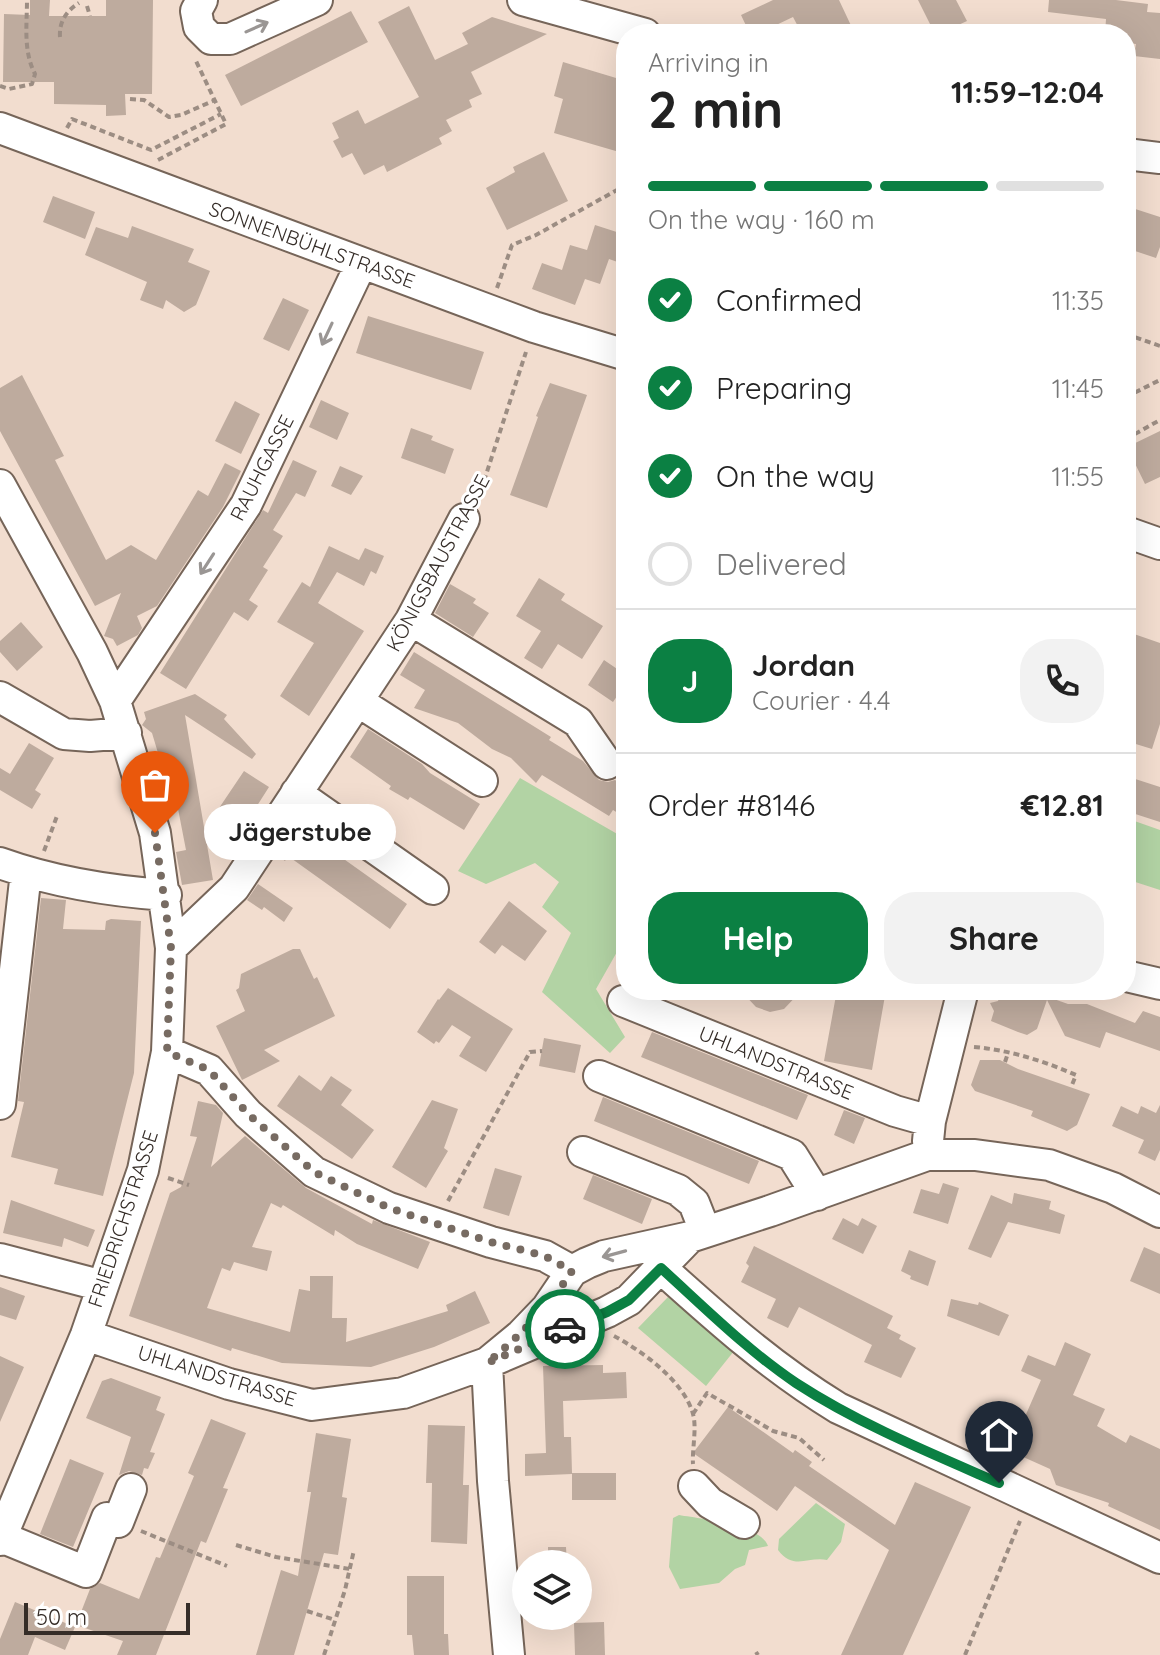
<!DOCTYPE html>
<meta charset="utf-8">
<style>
body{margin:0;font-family:Quicksand,sans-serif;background:#f2f2f2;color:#222;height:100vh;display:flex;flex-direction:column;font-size:30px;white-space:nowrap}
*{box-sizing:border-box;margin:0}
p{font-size:26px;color:#767676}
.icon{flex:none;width:44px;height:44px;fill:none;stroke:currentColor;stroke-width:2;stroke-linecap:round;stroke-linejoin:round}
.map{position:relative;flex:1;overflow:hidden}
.panel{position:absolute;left:616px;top:24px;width:520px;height:976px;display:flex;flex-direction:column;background:#fff;border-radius:32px;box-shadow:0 8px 32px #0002}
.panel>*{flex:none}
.buttons{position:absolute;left:512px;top:1550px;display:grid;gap:16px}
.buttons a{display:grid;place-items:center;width:80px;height:80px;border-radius:50%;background:#fff;box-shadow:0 8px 32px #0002;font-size:40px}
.scale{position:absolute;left:24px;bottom:20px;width:166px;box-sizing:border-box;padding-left:8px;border:4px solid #352d28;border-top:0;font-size:22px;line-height:28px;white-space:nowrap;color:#352d28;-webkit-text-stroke:6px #fff;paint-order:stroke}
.pin{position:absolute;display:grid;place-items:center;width:68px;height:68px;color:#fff;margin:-82px -34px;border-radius:50% 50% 50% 0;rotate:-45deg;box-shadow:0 0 8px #0007}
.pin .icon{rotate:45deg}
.courier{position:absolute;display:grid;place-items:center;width:80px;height:80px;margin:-40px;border:6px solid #0b8043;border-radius:50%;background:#fff;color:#222;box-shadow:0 2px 10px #0007}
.bubble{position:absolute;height:56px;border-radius:28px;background:#fff;box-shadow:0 8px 32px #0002;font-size:26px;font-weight:800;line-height:56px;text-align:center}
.summary em{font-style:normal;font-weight:800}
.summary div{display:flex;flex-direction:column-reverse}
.summary{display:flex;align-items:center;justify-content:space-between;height:136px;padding:0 32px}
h1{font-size:52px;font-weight:800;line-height:60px}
.bar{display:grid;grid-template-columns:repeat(4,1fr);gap:12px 8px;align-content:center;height:96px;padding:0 32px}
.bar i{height:10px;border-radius:6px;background:#e0e0e0}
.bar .on{background:#0b8043}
.bar p{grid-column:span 4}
.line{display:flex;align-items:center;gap:20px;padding:0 32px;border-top:2px solid #e0e0e0}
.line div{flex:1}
.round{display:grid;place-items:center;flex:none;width:84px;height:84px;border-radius:32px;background:#f2f2f2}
ol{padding:0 32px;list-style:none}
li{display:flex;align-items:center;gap:24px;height:88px}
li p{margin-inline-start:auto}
li .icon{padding:8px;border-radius:50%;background:#0b8043;color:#fff;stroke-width:4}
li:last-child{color:#767676}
li i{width:44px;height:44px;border:4px solid #e0e0e0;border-radius:50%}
.cta{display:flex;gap:16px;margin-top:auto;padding:16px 32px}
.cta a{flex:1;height:92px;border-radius:32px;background:#0b8043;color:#fff;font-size:32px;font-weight:800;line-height:92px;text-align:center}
.cta a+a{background:#f2f2f2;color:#222}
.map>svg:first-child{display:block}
</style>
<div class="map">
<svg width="1160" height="1655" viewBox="0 0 1160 1655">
<rect width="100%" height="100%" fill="#f2ddcf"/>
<path fill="#b2d3a4" d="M520,778L626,839V936L596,989L625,1037L610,1053L542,992L571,933L542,907L559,882L535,863L486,884L458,871Z
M1126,818L1160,830V890L1126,879Z
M668,1297L734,1351L706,1386L638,1328Z
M816,1503L845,1524L841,1542L827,1560C808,1556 794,1571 778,1550L779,1539Z
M679,1515C701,1519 760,1524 768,1546L749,1550L745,1565L735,1569L719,1583L680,1589L669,1567L673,1518Z"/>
<path fill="#beab9e" d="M30,0H50L49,16H106V0H153L152,94H125L126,115L106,116V105L54,104V82H3L4,14L30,15Z
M773,0H828L815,6L828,0H839L855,34H828L825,27L812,34H802L793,17L757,34H750L741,15Z
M918,0H956L967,21L954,27L957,34H935Z
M1049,0H1116L1148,4L1147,12L1160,13V59L1134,56L1136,44L1126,43V34H1105L1106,19L1048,12Z
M409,6L435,60L468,44L462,33L492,17L547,34L471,72L482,94L469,100L472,107L446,120L452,131L439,138L442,144L387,172L384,165L364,175L352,153L342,158L333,141L339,138L332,123L358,110L365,124L419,97L378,22Z
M351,11L368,42L241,106L225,75Z
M563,62L626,81V154L554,133L563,99L554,96Z
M544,152L568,201L507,230L486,188L515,172L513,167Z
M53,196L95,212L85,239L43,222Z
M1126,206L1160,217V247L1156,258L1126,248Z
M595,225L626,235V265L609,259L600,284L585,279L575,305L532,289L542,263L562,270L570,245L587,250Z
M132,226L194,249L188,262L210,271L196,305L184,312L166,300L163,309L140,300L147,282L85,255L96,227L128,238Z
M283,298L309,310L289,351L263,339Z
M368,316L484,352L471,390L356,353Z
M22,375L64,456L55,460L106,560L131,545L156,560L198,490L208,496L225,463L241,471L223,507L157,606L137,616L142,628L138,635L117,646L113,639L104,636L121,593L95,606L0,431V388Z
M550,383L587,395L547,508L510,495L538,417L536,416Z
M321,400L349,413L337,440L309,427Z
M235,401L260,414L241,454L215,441Z
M411,428L433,436L431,440L454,449L445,474L401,458Z
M1160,431V477L1145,484L1127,447Z
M293,460L317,471L305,497L296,493L273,530L283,536L263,567L268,570L249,600L258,606L248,621L234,612L186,689L160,673L263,510L268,513Z
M340,466L363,476L351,495L331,486Z
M329,546L359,560L365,548L384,556L376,574L371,571L364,586L337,572L318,603L364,631L309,716L280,696L314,643L277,622L302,582L310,587Z
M539,578L565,594L561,600L603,626L582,659L558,644L542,669L524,658L541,631L516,616Z
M450,584L476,599L473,603L489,613L473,637L435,613Z
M21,622L43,647L17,671L0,652V641Z
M1134,634L1160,643V724L1152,749L1126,741V658Z
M414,652L551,737L549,740L583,761L599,780L608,782L615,780L626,787V818L613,810L609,816L542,775L536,783L511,758L492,749L458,723L414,708L425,690L400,675Z
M604,660L626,675V683L613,702L588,685Z
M195,694L227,715L224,719L256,754L252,759L185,715L213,880L182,885L176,852L186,850L173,783L164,784L158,753L152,733L142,725L146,719L144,712Z
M368,729L422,764L430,773L480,804L464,830L410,797L408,800L389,789L391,786L350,757Z
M29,743L54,758L35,790L41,794L32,809L0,790V768L10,774Z
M244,771L269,787L253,812L246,808L230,832L211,820Z
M1126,776L1160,787V822L1126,811Z
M295,829L300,833L303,830L407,904L390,929L288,856L285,861L277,855Z
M258,884L293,908L284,922L264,907L262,910L247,900Z
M41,898L66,900L63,929L105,930L106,921L111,919L141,921L134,1073L103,1196L54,1184L58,1169L11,1157L24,1102L18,1101Z
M509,901L547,931L525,961L502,945L495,954L479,942Z
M293,949H300L314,979L317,977L335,1016L264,1050L280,1061L242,1080L216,1026L245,1011L236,990L239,988L241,974Z
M448,988L513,1029L486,1072L459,1056L471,1037L452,1025L439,1043L436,1041L434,1044L417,1032L438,999L439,1000Z
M740,990H802L784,1009L770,1012L756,1007Z
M837,990H886L872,1070L824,1061Z
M1001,990H1038L1037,993L1068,1004H1087L1135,1023L1143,1011L1160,1017V1051L1106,1032L1100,1048L1065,1036L1047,1000L1037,1029L1027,1035L1018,1032L991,1021L994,1011L990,1003L998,1001Z
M652,1032L808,1095L797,1120L641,1057Z
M544,1038L581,1045L575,1073L539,1066Z
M980,1060H1000L1018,1069L1090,1094L1077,1125L1067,1131L1031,1116L1033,1111L975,1091L971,1085Z
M299,1075L321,1091L331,1076L352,1090L341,1105L374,1130L352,1159L277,1106Z
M603,1097L759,1161L749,1184L594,1121Z
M432,1100L458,1109L444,1148L448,1151L426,1188L392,1167Z
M198,1101L216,1105L223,1113L211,1167L245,1136L306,1188L372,1224L373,1220L430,1242L418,1269L357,1244L335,1230L334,1236L283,1205L281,1208L271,1203L252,1247L272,1251L267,1271L234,1262L230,1271L222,1268L207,1308L290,1332L299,1289L310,1291V1276H333L332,1318H347L346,1342L448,1311L446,1305L475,1291L490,1323L434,1347L371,1367L282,1363L232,1348L231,1351L129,1316L170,1193L181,1187L197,1137L190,1136Z
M1160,1105V1150L1155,1161L1138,1153L1144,1140L1112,1126L1121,1106L1138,1114L1141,1106L1156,1113Z
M844,1110L865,1118L854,1144L834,1135Z
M495,1168L522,1176L509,1216L483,1208Z
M593,1175L652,1199L642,1224L583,1199Z
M943,1183L959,1188L948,1224L913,1213L921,1189L939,1194Z
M1014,1193L1051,1201L1049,1209L1065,1215L1060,1234L1008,1222L991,1258L968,1249L991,1195L1012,1204Z
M11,1200L95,1230L88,1247L64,1238L62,1247L3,1233Z
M843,1218L858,1226L862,1218L877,1226L863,1254L832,1239Z
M754,1246L893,1316L887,1328L901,1335L899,1339L916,1348L901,1378L864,1362L872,1345L799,1307L788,1328L767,1318L776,1299L741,1282L749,1266L746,1263Z
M1144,1247L1160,1254V1294L1130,1281Z
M909,1250L936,1261L928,1286L910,1279L911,1276L901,1271Z
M0,1287L25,1296L16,1320L0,1315Z
M951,1299L978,1305L979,1302L1009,1315L999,1336L947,1316Z
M1065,1342L1091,1354L1073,1395L1105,1409L1097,1426L1126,1443L1130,1435L1160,1449V1530L1108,1506L1109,1503L1056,1485L1050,1469L1010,1451L1041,1380L1021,1371L1028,1355L1055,1366Z
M0,1356L24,1367L0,1422Z
M603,1365V1373L626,1372L627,1398L563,1401L564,1437H571L572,1473H616V1500H572V1474L525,1476V1454L546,1453L543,1366Z
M111,1378L161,1397L156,1410L165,1414L150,1452L155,1453L148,1469L144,1468L142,1475L129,1471L119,1475L131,1437L86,1418L102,1381Z
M728,1407L793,1453L795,1450L812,1462L809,1466L895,1525L915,1482L971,1507L903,1655H841L889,1550L795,1486L777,1511L693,1453Z
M211,1419L246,1433L223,1488L228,1489L206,1543L201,1541L156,1655H117L123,1641L76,1625L90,1589L100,1583L139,1599L156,1557L160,1558L194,1476L188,1473Z
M428,1425L465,1426L463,1485H469L467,1544L431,1542L432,1483H426Z
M316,1433L351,1439L342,1497L347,1498L338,1555L324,1553L294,1655H256L281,1570L298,1576L311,1492H307Z
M70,1459L104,1473L73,1547L40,1534Z
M548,1547H566L567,1564H548Z
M407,1576H444V1634H448L449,1655H414L412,1635H407Z
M15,1602L75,1627L65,1650L35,1637L28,1655H0V1639Z
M604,1622L605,1655H575L574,1623Z"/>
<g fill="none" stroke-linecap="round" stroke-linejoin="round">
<defs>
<path id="minor" d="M202,0L196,11L199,27L211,39H230L317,0
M523,0L645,34
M0,128L534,327L626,355
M1126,154L1160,158
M0,485L92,652L115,701L155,833L171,948L167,1052L143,1170L86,1335L0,1540
M1126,532L1160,544
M411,620L578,722L607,764
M0,697L64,734L90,736L126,733
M115,701L246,505L361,264
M359,702L482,781
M296,793L433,889
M0,863C53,882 110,891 166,895
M171,948L234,888L411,620L464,519
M1126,976L1160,984
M623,1001L895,1111L930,1121
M167,1052L209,1070L248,1114L314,1172L389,1208L491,1242L545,1256L572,1271
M599,1076L792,1155L817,1195
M0,1104L26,872
M928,1141L930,1121L963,990
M583,1152L678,1190L694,1203L705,1231
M0,1259L103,1286
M661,1268C719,1320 771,1367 838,1408L1160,1558
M86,1335L229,1384L312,1405L403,1393L487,1363L607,1312L629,1300L690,1237
M487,1363L521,1335L547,1308L572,1271L587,1263L604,1256L690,1237L770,1211L927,1155H975L1049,1165L1113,1188L1160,1212
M487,1363L493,1481L509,1655
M694,1486L710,1503L744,1523
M1,1537L86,1572L107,1518L118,1522L131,1489"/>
</defs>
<use href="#minor" stroke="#766559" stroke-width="34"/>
<path stroke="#9c8d83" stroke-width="4" stroke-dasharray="6 4" stroke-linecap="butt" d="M87,6L90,16
M60,37C59,22 66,11 79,3
M0,86L9,89L32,84L35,74C23,51 27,25 27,0
M130,99L144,100L169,117L181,115L215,100
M67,128L72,119L151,150L221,114
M158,160L226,124L196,61
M497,288L512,245L536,235L626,185
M1126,334L1160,346
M1126,397L1160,380
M1126,439L1160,420
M476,499L481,490L526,352
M44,851L57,816
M974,1047C1009,1050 1044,1061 1076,1075L1072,1085
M1005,1062L1008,1053
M168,1178L189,1185
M448,1201L530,1052L542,1051
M614,1336C642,1351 684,1381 693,1414C697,1428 692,1449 693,1464
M693,1414L707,1393L773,1431L799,1438L824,1460
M141,1531L227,1566
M236,1545L276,1557L350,1569
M307,1611L335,1620
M756,1652L758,1655
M324,1655L345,1590L354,1550
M965,1655L1020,1521"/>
<use href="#minor" stroke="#fff" stroke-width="30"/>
</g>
<defs><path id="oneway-shaft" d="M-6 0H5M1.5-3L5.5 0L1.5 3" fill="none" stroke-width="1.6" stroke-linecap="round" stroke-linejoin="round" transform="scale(2)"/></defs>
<g stroke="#9a9694">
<use href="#oneway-shaft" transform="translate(257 27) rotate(-24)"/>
<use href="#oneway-shaft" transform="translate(327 334) rotate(115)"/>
<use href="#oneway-shaft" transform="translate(207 564) rotate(123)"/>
<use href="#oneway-shaft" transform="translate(614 1254) rotate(165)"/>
</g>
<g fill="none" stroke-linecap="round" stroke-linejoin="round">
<path stroke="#776b62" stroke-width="8" stroke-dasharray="0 14.4" d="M155,833L171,948L167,1052L209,1070L248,1114L314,1172L389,1208L491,1242L545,1256L572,1271C546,1310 523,1333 487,1363L565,1329"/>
<path stroke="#0b8043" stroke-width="10" d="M565,1329L607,1312L629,1300L661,1268C704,1307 747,1350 796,1383C859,1424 930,1453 999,1483"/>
</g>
<g text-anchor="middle" stroke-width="6" stroke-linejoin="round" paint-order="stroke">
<g font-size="20" fill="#352d28" stroke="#fff">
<text transform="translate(312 245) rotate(20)" y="7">SONNENBÜHLSTRASSE</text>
<text transform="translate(262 468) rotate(-63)" y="7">RAUHGASSE</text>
<text transform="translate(438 563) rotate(-62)" y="7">KÖNIGSBAUSTRASSE</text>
<text transform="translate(776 1063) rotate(22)" y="7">UHLANDSTRASSE</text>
<text transform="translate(123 1219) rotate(-72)" y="7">FRIEDRICHSTRASSE</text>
<text transform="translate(217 1376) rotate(17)" y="7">UHLANDSTRASSE</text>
</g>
</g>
</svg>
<div class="buttons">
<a><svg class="icon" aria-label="layers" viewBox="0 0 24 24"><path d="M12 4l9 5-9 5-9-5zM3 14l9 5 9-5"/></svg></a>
</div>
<div class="scale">50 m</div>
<div class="pin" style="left:155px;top:833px;background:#ea580c"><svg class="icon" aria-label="bag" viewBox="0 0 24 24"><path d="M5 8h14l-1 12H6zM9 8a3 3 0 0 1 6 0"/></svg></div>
<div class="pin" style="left:999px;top:1483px;background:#1f2937"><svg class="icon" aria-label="home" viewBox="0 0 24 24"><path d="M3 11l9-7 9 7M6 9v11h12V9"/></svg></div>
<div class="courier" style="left:565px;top:1329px"><svg class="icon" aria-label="car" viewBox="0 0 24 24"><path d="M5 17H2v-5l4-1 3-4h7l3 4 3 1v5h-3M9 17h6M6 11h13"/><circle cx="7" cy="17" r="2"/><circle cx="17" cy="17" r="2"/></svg></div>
<div class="bubble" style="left:204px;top:804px;width:192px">Jägerstube</div>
<section class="panel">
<div class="summary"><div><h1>2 min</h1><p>Arriving in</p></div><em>11:59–12:04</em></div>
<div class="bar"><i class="on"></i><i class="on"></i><i class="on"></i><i></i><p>On the way · 160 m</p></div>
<ol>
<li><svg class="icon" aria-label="check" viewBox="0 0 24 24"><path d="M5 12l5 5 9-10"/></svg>Confirmed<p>11:35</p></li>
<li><svg class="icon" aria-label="check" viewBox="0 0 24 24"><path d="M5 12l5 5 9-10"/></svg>Preparing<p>11:45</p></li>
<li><svg class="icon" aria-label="check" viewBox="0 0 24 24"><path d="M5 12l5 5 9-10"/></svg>On the way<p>11:55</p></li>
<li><i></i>Delivered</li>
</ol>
<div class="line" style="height:144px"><b class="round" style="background:#0b8043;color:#fff">J</b><div><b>Jordan</b><p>Courier · 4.4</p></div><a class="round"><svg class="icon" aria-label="phone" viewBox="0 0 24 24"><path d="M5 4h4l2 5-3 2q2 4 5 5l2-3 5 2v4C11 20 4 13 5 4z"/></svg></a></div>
<div class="line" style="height:104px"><div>Order #8146</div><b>€12.81</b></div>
<div class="cta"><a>Help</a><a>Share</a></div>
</section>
</div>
